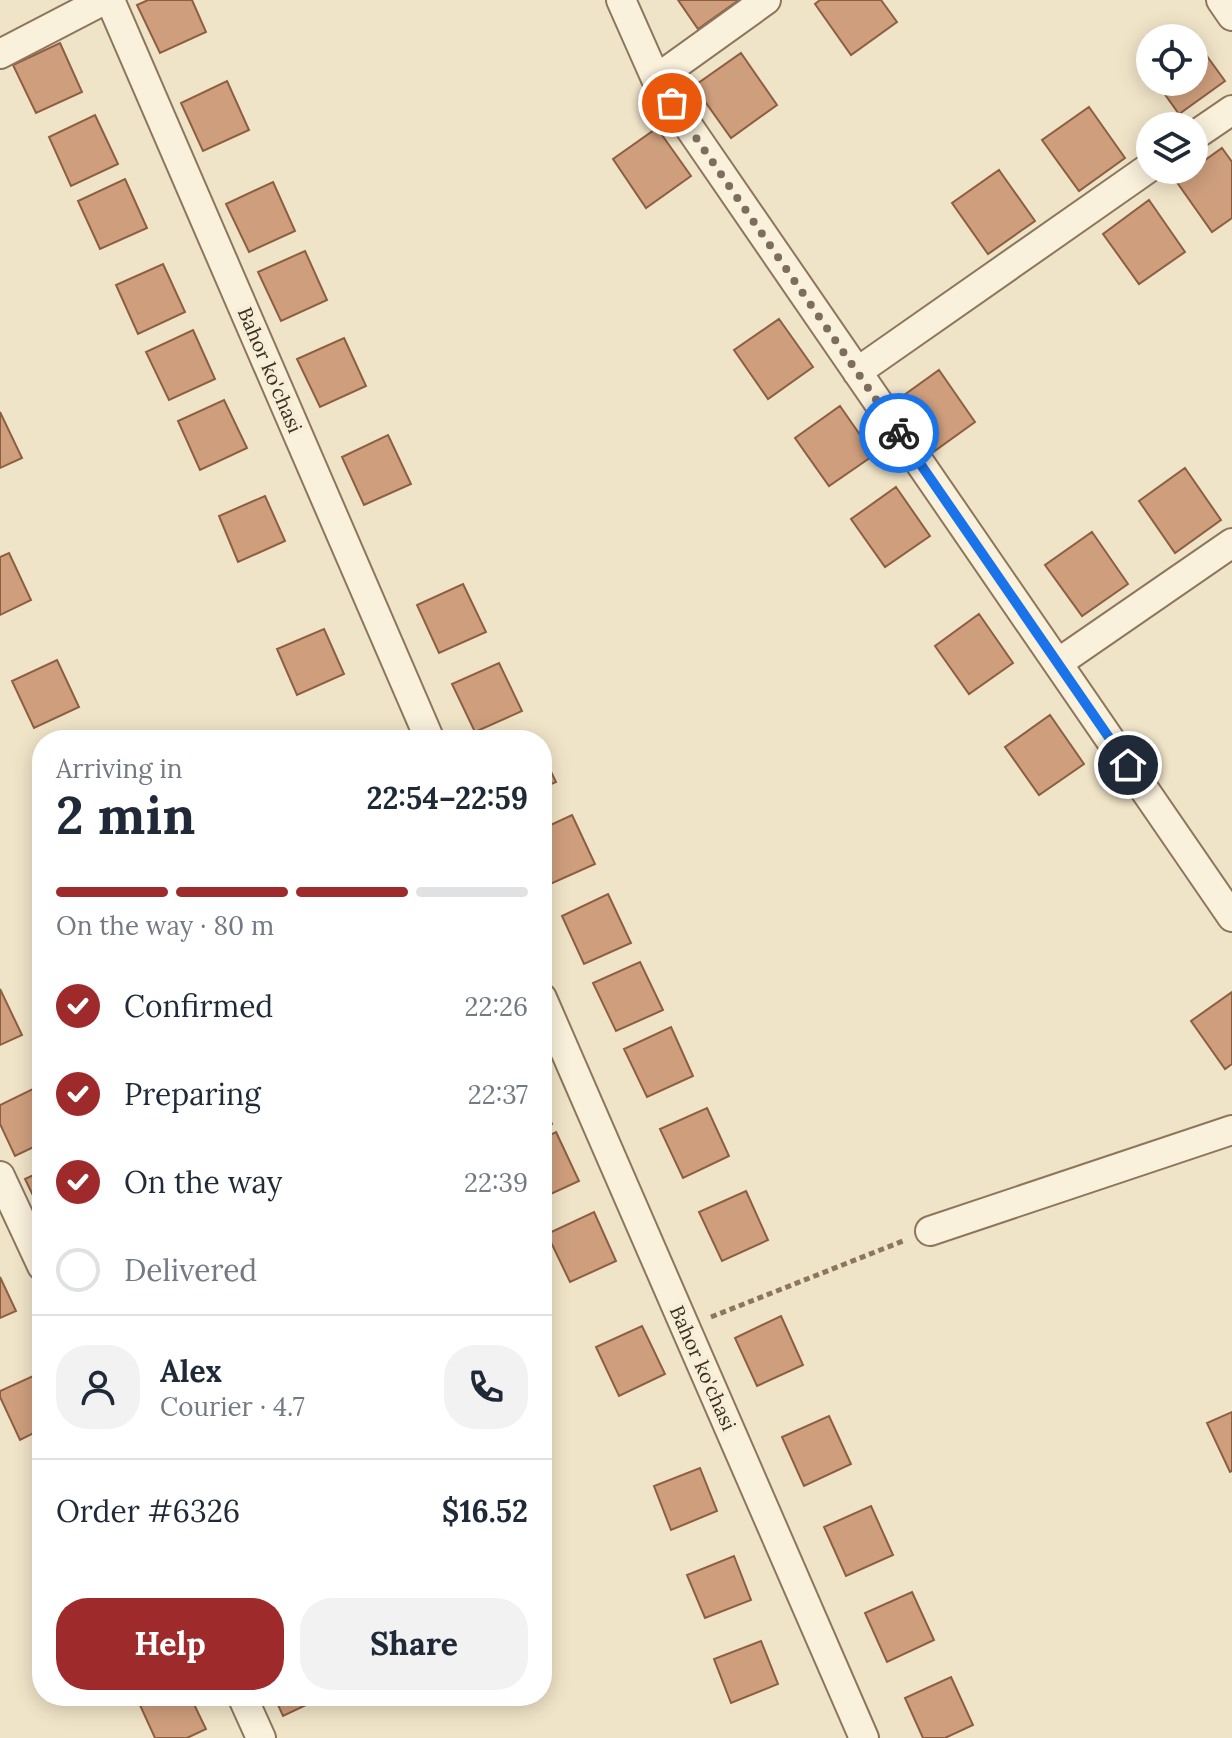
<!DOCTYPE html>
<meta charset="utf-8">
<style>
body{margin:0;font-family:Lora,serif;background:#f2f2f3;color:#1f2937;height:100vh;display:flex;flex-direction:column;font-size:30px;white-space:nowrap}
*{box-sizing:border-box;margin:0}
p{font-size:26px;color:#747a83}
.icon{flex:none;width:44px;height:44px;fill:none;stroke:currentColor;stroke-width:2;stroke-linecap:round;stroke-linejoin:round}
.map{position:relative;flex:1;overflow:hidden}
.side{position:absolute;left:32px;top:730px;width:520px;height:976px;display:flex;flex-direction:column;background:#fff;border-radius:32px;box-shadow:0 4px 20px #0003}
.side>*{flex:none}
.fabs{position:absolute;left:1136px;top:24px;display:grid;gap:16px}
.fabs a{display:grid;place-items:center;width:72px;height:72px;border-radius:50%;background:#fff;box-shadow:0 4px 20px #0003;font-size:40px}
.pin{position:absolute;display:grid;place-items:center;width:68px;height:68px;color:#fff;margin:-34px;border:4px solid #fff;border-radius:50%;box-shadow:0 2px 8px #0007}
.courier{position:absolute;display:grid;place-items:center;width:80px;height:80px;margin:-40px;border:6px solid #1a73e8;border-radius:50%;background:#fff;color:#222;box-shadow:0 2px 10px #0007}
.headline em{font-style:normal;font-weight:800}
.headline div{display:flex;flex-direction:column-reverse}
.headline{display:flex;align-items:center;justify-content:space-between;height:136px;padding:0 24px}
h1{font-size:52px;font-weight:800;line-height:60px}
.bar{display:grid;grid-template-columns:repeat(4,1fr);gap:12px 8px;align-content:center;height:96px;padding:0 24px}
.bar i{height:10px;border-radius:6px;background:#e0e1e3}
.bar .current{background:#9e2a2b}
.bar p{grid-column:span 4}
.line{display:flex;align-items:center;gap:20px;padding:0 24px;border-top:2px solid #e0e1e3}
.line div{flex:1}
.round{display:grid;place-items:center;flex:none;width:84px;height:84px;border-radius:32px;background:#f2f2f3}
ol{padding:0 24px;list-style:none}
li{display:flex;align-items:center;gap:24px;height:88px}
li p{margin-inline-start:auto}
li .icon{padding:8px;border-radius:50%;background:#9e2a2b;color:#fff;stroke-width:4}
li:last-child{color:#747a83}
li i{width:44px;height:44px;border:4px solid #e0e1e3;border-radius:50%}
.action{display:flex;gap:16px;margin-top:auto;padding:16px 24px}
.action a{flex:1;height:92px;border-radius:32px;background:#9e2a2b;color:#fff;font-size:32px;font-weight:800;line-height:92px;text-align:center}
.action a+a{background:#f2f2f3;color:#1f2937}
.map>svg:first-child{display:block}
</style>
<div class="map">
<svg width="1232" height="1738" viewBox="0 0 1232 1738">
<rect width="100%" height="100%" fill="#f0e4c8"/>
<path fill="#cf9f7d" stroke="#8d5f41" stroke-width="2" d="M148,0H192L206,32L160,53L137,5Z
M678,0H739L698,29Z
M820,0H881L897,22L851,55L815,4Z
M1188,30L1225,81L1179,114L1156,82H1194V38H1177Z
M60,43L82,92L36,113L13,65Z
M741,53L777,105L731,138L694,86Z
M227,81L249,130L203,151L181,103Z
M1089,107L1125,158L1079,191L1042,140Z
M95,115L118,164L71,186L49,137Z
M657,128L691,176L646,208L613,159Z
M1222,148L1232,162V218L1212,232L1176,181L1191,170H1194V168Z
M999,170L1035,221L988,254L952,203Z
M125,179L147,228L100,249L78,201Z
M273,182L295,231L249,252L226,204Z
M1149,200L1185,252L1139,284L1103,234Z
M305,251L327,300L281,321L258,272Z
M163,264L185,312L138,334L116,285Z
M779,319L813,367L768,399L734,350Z
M193,330L215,379L169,400L146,352Z
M344,338L366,386L320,407L297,359Z
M939,370L975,422L929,455L893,403Z
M224,400L247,448L200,470L178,421Z
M840,406L874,455L829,486L795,438Z
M0,412L22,458L0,468Z
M388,435L411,484L364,505L342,457Z
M1185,468L1221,520L1175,553L1139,501Z
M896,487L930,536L885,567L851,519Z
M265,496L285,541L238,562L219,516Z
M1092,532L1128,584L1082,616L1045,565Z
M9,553L31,600L0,615V557Z
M463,584L486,632L439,653L417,605Z
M979,614L1013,663L969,694L935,646Z
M324,629L344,674L297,695L277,649Z
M57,660L79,707L34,728L12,681Z
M499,663L522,711L475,732L452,684Z
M1050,715L1084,764L1039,795L1005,747Z
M542,753L556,782L542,788Z
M572,815L595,864L548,885L542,873V829Z
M608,894L631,943L584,964L562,916Z
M640,962L663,1010L616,1031L593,983Z
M0,989L22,1035L0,1045Z
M1232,992V1064L1225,1069L1191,1021Z
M671,1027L693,1076L647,1097L624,1049Z
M37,1087L42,1098V1143L15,1156L0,1124V1105Z
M542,1102L552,1124L542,1128Z
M707,1108L729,1156L683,1178L660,1129Z
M556,1132L579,1181L542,1198V1139Z
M42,1171V1214L25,1179Z
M746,1191L768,1240L722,1261L699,1212Z
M594,1212L616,1261L570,1282L547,1234Z
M0,1277L16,1311L0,1318Z
M781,1316L803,1365L757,1386L735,1338Z
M642,1326L665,1374L619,1396L596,1347Z
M42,1372V1429L20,1440L0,1397V1391Z
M1232,1412V1471L1230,1472L1207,1423Z
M829,1416L851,1464L804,1486L782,1437Z
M700,1468L717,1511L671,1530L654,1486Z
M871,1506L893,1555L846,1576L824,1527Z
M734,1556L751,1600L705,1618L687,1575Z
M912,1592L934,1640L887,1662L865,1613Z
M761,1641L778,1684L731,1703L714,1659Z
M951,1677L973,1725L945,1738H923L905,1698Z
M153,1696H190L206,1729L187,1738H155L139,1703Z
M274,1696H325L283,1716Z"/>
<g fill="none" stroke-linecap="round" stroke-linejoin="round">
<defs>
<path id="street" d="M110,0L430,740
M621,0L656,79L1232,917
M1221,0L1232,16
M0,54L104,0
M656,79L766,0
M1194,136L1232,110
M857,372L1150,167
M1058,663L1232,543
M542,998L864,1738
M0,1176L42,1266
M930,1231L1232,1130
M242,1696L261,1738"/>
</defs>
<use href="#street" stroke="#8d765c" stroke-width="32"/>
<path stroke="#8d765c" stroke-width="5" stroke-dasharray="6 4" stroke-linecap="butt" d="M711,1317L903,1241"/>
<use href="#street" stroke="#faf1dc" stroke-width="28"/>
</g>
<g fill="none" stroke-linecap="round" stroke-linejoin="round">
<path stroke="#7c6e5b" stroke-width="8" stroke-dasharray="0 14.4" d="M672,103L899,433"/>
<path stroke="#1a73e8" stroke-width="10" d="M899,433L1128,765"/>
</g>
<g text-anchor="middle" stroke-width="8" stroke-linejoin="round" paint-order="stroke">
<g font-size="20" fill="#3d2e20" stroke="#f7eed8">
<text transform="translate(270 370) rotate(67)" y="7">Bahor ko'chasi</text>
<text transform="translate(703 1368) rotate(66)" y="7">Bahor ko'chasi</text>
</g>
</g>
</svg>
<div class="fabs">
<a><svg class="icon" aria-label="locate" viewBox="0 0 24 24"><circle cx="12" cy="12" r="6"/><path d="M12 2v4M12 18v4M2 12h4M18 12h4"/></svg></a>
<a><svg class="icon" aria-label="layers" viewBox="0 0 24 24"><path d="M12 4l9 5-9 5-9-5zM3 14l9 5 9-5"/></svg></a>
</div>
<div class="pin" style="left:672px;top:103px;background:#ea580c"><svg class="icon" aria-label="bag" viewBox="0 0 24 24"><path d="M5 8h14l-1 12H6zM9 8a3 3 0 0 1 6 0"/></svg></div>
<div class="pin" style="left:1128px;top:765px;background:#1f2937"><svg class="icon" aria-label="home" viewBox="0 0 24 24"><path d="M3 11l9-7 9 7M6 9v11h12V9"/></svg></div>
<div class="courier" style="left:899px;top:433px"><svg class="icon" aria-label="bike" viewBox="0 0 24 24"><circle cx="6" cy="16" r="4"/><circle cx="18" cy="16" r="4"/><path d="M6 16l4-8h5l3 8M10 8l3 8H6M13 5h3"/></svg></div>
<section class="side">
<div class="headline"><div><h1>2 min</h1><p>Arriving in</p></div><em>22:54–22:59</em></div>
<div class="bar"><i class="current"></i><i class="current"></i><i class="current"></i><i></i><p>On the way · 80 m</p></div>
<ol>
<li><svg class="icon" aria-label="check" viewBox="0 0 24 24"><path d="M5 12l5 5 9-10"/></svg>Confirmed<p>22:26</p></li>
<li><svg class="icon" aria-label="check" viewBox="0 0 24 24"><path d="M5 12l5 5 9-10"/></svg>Preparing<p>22:37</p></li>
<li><svg class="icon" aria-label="check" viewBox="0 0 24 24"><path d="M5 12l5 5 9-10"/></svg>On the way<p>22:39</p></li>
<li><i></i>Delivered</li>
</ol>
<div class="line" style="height:144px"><a class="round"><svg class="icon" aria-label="person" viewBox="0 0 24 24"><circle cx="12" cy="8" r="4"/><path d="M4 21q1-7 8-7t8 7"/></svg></a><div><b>Alex</b><p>Courier · 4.7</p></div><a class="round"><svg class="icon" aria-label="phone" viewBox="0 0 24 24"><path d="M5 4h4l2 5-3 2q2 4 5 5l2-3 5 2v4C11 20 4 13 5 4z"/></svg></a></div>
<div class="line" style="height:104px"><div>Order #6326</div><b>$16.52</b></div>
<div class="action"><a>Help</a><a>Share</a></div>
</section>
</div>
